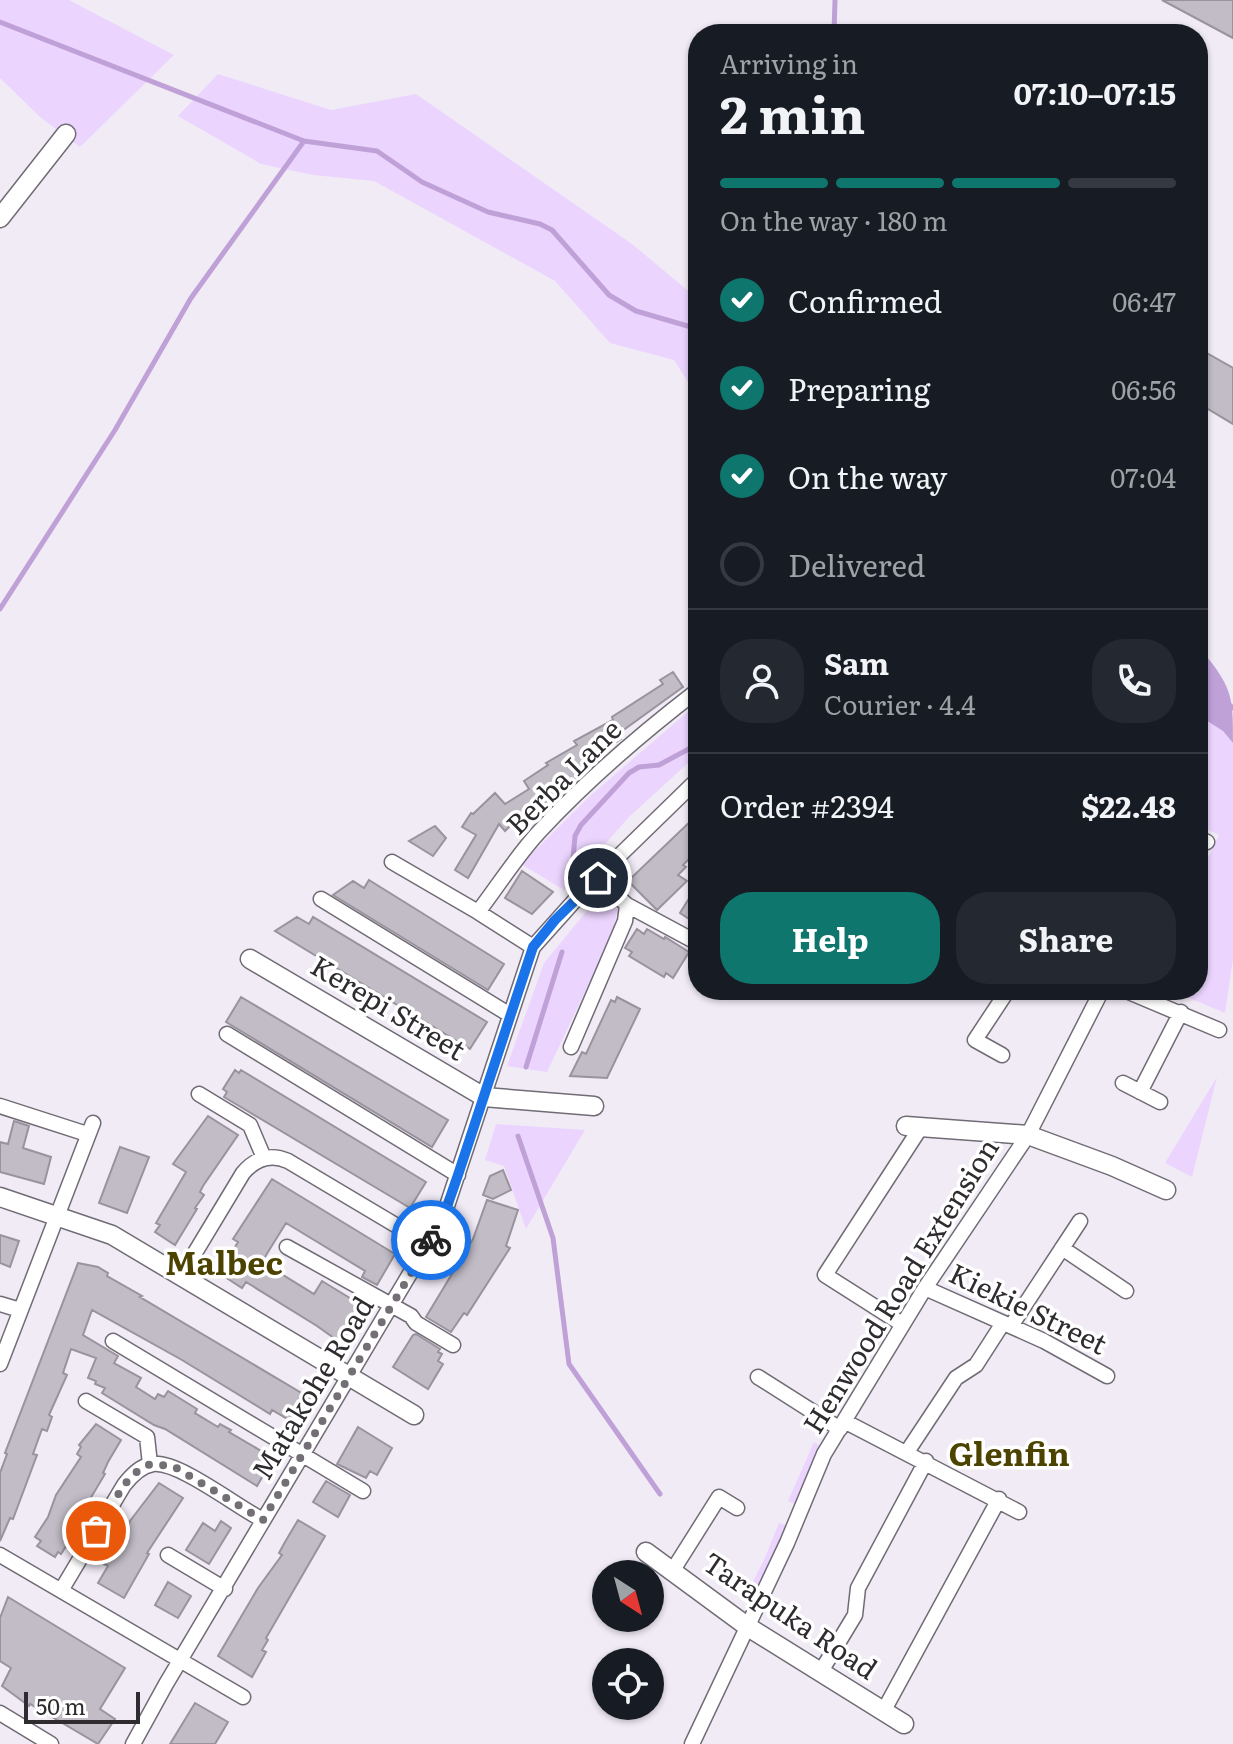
<!DOCTYPE html>
<meta charset="utf-8">
<style>
body{margin:0;font-family:Literata,serif;background:#242831;color:#f1f3f6;height:100vh;display:flex;flex-direction:column;font-size:30px;white-space:nowrap}
*{box-sizing:border-box;margin:0}
p{font-size:26px;color:#9ea1a6}
.icon{flex:none;width:44px;height:44px;fill:none;stroke:currentColor;stroke-width:2;stroke-linecap:round;stroke-linejoin:round}
.map{position:relative;flex:1;overflow:hidden}
.details{position:absolute;left:688px;top:24px;width:520px;height:976px;display:flex;flex-direction:column;background:#171b24;border-radius:32px;box-shadow:0 2px 6px #0004}
.details>*{flex:none}
.needle{width:52px;rotate:144deg}
.tools{position:absolute;left:592px;top:1560px;display:grid;gap:16px}
.tools a{display:grid;place-items:center;width:72px;height:72px;border-radius:50%;background:#171b24;box-shadow:0 2px 6px #0004;font-size:40px}
.scale{position:absolute;left:24px;bottom:20px;width:116px;box-sizing:border-box;padding-left:8px;border:4px solid #2f2c30;border-top:0;font-size:22px;line-height:28px;white-space:nowrap;color:#2f2c30;-webkit-text-stroke:6px #fff;paint-order:stroke}
.pin{position:absolute;display:grid;place-items:center;width:68px;height:68px;color:#fff;margin:-34px;border:4px solid #fff;border-radius:50%;box-shadow:0 2px 8px #0007}
.courier{position:absolute;display:grid;place-items:center;width:80px;height:80px;margin:-40px;border:6px solid #1a73e8;border-radius:50%;background:#fff;color:#222;box-shadow:0 2px 10px #0007}
.summary em{font-style:normal;font-weight:700}
.summary div{display:flex;flex-direction:column-reverse}
.summary{display:flex;align-items:center;justify-content:space-between;height:136px;padding:0 32px}
h1{font-size:52px;font-weight:700;line-height:60px}
.bar{display:grid;grid-template-columns:repeat(4,1fr);gap:12px 8px;align-content:center;height:96px;padding:0 32px}
.bar i{height:10px;border-radius:6px;background:#363941}
.bar .selected{background:#0f766e}
.bar p{grid-column:span 4}
.line{display:flex;align-items:center;gap:20px;padding:0 32px;border-top:2px solid #363941}
.line div{flex:1}
.round{display:grid;place-items:center;flex:none;width:84px;height:84px;border-radius:32px;background:#242831}
ol{padding:0 32px;list-style:none}
li{display:flex;align-items:center;gap:24px;height:88px}
li p{margin-inline-start:auto}
li .icon{padding:8px;border-radius:50%;background:#0f766e;color:#fff;stroke-width:4}
li:last-child{color:#9ea1a6}
li i{width:44px;height:44px;border:4px solid #363941;border-radius:50%}
.cta{display:flex;gap:16px;margin-top:auto;padding:16px 32px}
.cta a{flex:1;height:92px;border-radius:32px;background:#0f766e;color:#fff;font-size:32px;font-weight:700;line-height:92px;text-align:center}
.cta a+a{background:#242831;color:#f1f3f6}
.map>svg:first-child{display:block}
</style>
<div class="map">
<svg width="1233" height="1744" viewBox="0 0 1233 1744">
<rect width="100%" height="100%" fill="#f1ebf6"/>
<path fill="#ebd5fe" d="M0,0H69L174,55L80,147L40,117L0,78Z
M218,74L331,110L416,94L632,244L698,299V398L674,360L610,343L555,281L374,181L313,175L261,164L178,116Z
M698,703V754L629,817L564,890L521,864L591,795Z
M1199,714L1223,731L1233,743V959L1225,1013L1170,990H1198V851L1209,856L1219,835L1198,825Z
M604,890L618,908L612,935L547,1072L507,1066L544,963Z
M1217,1077L1192,1177L1165,1163Z
M496,1124L585,1130L526,1229L504,1166L485,1160Z
M814,1442L820,1446L795,1504L788,1501Z
M779,1523L786,1525C777,1547 766,1584 746,1595L764,1560Z"/>
<path fill="#bfa1d8" d="M1207,657C1233,689 1233,700 1233,743L1223,731L1198,715V659Z"/>
<g fill="none" stroke-linecap="round" stroke-linejoin="round">
<path stroke="#bfa1d7" stroke-width="5" d="M0,22L304,141L377,151L422,182L488,212L540,224L552,230L609,295L636,311L691,327L698,347
M834,34L835,0
M0,609L115,430L191,298L304,141
M1198,690L1212,689L1233,708
M572,869L575,836L581,825L629,773L639,767L659,765L698,744
M526,1067L562,952
M518,1136L553,1238L569,1364L660,1494"/>
</g>
<path fill="#c1bcc6" stroke="#98939c" stroke-width="2" d="M1162,0H1233V38Z
M1198,348L1233,368V424L1198,403Z
M673,672L683,687L618,734L621,739L583,763L587,770L546,799L548,802L537,809L539,811L525,820L521,815L505,831L499,824L468,878L455,870L476,835L462,827L471,813L473,814L495,793L505,804L529,789L524,781L548,765L546,763L577,745L574,741L613,720L612,717L663,684L660,680Z
M698,814V850L683,865L686,867L678,875L687,881L657,910L628,881Z
M435,826L446,838L433,856L409,841Z
M522,871L553,892L532,914L505,898Z
M369,880L504,964L488,990L333,895L353,881L364,888Z
M698,884V925L680,913Z
M297,917L309,924L313,917L487,1022L470,1049L275,931Z
M637,929L644,934L647,929L664,939L665,937L689,952L673,978L666,973L664,977L629,956L632,952L625,948Z
M241,997L448,1120L432,1147L226,1022Z
M617,997L640,1009L607,1078L570,1076L582,1052L586,1054L611,1000L615,1002Z
M235,1070L239,1073L241,1070L426,1182L410,1208L224,1097L227,1092L223,1089Z
M208,1116L238,1135L203,1186L200,1192L204,1195L195,1208L197,1209L175,1245L155,1232L160,1225L156,1223L186,1172L173,1164Z
M14,1121L29,1126L23,1148L51,1157L44,1184L0,1172V1142L8,1144Z
M120,1147L149,1157L127,1213L99,1203Z
M503,1170L511,1190L493,1199L483,1195L490,1176Z
M272,1179L395,1254L377,1285L362,1277L365,1271L286,1223L268,1252L262,1262L314,1294L322,1281L363,1306L341,1343L317,1326L246,1282L242,1288L219,1273L238,1242L233,1239Z
M487,1200L518,1210L506,1246L510,1248L467,1315L464,1313L451,1332L426,1317L473,1239Z
M0,1235L19,1241L10,1267L0,1263Z
M78,1263L98,1267L108,1273L107,1276L142,1296L140,1297L310,1398L294,1423L272,1410L270,1414L182,1360L92,1310L83,1335L118,1356L114,1363L141,1378L136,1387L155,1399L158,1394L164,1397L168,1391L197,1409L195,1413L218,1427L220,1424L231,1430L229,1432L273,1458L257,1486L165,1429L154,1425L102,1393L105,1388L95,1384L96,1381L88,1378L96,1358L71,1349L63,1373L67,1375L49,1415L52,1417L47,1431L42,1429L33,1454L37,1455L13,1519L10,1518L0,1541V1473L7,1454L5,1453Z
M416,1334L440,1349L438,1352L442,1354L438,1361L443,1364L428,1389L393,1367L413,1335Z
M96,1424L121,1440L108,1462L103,1473L105,1474L65,1541L68,1543L61,1554L58,1552L55,1557L37,1546L41,1541L35,1537L48,1517L56,1495L81,1457L77,1454L81,1447L79,1445Z
M358,1427L392,1448L377,1475L370,1471L366,1478L337,1464Z
M326,1481L350,1495L338,1517L313,1502Z
M159,1483L183,1498L147,1553L149,1554L124,1598L98,1583L108,1566L104,1564L111,1553L113,1555L130,1521Z
M298,1520L325,1536L266,1638L268,1640L262,1650L266,1652L252,1677L218,1656L258,1588L282,1555L279,1553L285,1542Z
M221,1521L231,1528L209,1564L186,1550L203,1523L215,1531Z
M168,1582L191,1596L178,1618L155,1605Z
M8,1597L125,1668L100,1709L115,1719L98,1744L30,1704L29,1706L2,1686L11,1668L0,1661V1618Z
M195,1703L228,1722L215,1744H170Z"/>
<g fill="none" stroke-linecap="round" stroke-linejoin="round">
<defs>
<path id="minor" d="M1198,838L1207,842
M392,862L478,912L533,947
M598,878L627,905L694,941
M321,899L510,1015
M478,912C498,886 516,857 538,833C586,781 642,733 698,690
M1124,990L1219,1030
M227,1034L458,1175
M571,1047L625,921L627,905
M1002,1055L975,1040L1008,990
M1123,1083L1160,1102
M1140,1092L1181,1012
M199,1094L250,1125L264,1158
M0,1106L87,1134
M287,1247L411,1316L416,1323L453,1345
M1062,1248L1126,1291
M181,1276L243,1173C255,1159 270,1153 288,1161L429,1245
M925,1288L1044,1341L1107,1376
M0,1304L20,1310
M902,1324L825,1275L921,1127
M1011,1326L1080,1221
M113,1341L363,1491
M0,1364L93,1123
M758,1377L840,1429
M86,1401L147,1437L150,1464
M844,1421L1019,1512
M907,1452L956,1378L976,1365L1003,1323
M0,1555L243,1697
M168,1555L225,1589
M673,1570L719,1497L737,1508
M62,1589L124,1485C131,1476 140,1466 153,1464C179,1461 237,1507 263,1520
M820,1673L855,1615L858,1588L926,1461
M883,1712L999,1499
M0,1713L51,1744
M133,1744L166,1684L443,1218L533,947L585,889L698,779
M692,1744L787,1543L824,1454L925,1288L1028,1135L1102,990"/>
<path id="tertiary" d="M0,218L66,134
M250,959L484,1097L594,1106
M906,1126L1028,1135L1112,1166L1166,1190
M0,1197L112,1235L414,1415
M646,1552L748,1627L904,1724"/>
</defs>
<use href="#minor" stroke="#706b74" stroke-width="17"/>
<use href="#tertiary" stroke="#706b74" stroke-width="21"/>
<use href="#minor" stroke="#fff" stroke-width="14"/>
<use href="#tertiary" stroke="#fff" stroke-width="18"/>
</g>
<g fill="none" stroke-linecap="round" stroke-linejoin="round">
<path stroke="#736f75" stroke-width="8" stroke-dasharray="0 14.4" d="M96,1531L124,1485L135,1473L150,1464L173,1466L263,1520L431,1240"/>
<path stroke="#1a73e8" stroke-width="10" d="M431,1240L443,1218L458,1175L533,947L555,920L598,878"/>
</g>
<g text-anchor="middle" stroke-width="7" stroke-linejoin="round" paint-order="stroke">
<g font-size="28" fill="#2f2c30" stroke="#fff">
<text transform="translate(564 777) rotate(-45)" y="10">Berba Lane</text>
<text transform="translate(388 1008) rotate(31)" y="10">Kerepi Street</text>
<text transform="translate(901 1286) rotate(-58)" y="10">Henwood Road Extension</text>
<text transform="translate(1028 1309) rotate(26)" y="10">Kiekie Street</text>
<text transform="translate(313 1388) rotate(-59)" y="10">Matakohe Road</text>
<text transform="translate(790 1616) rotate(34)" y="10">Tarapuka Road</text>
</g>
<g font-size="32" font-weight="bold" fill="#4d4300" stroke="#fff">
<text x="224" y="1275">Malbec</text>
<text x="1009" y="1466">Glenfin</text>
</g>
</g>
</svg>
<div class="tools">
<a><svg class="needle" viewBox="-14 -14 28 28"><path d="M0-13l5 13h-10z" fill="#e53935"/><path d="M0 13l5-13h-10z" fill="#9ea1a6"/></svg></a>
<a><svg class="icon" aria-label="locate" viewBox="0 0 24 24"><circle cx="12" cy="12" r="6"/><path d="M12 2v4M12 18v4M2 12h4M18 12h4"/></svg></a>
</div>
<div class="scale">50 m</div>
<div class="pin" style="left:96px;top:1531px;background:#ea580c"><svg class="icon" aria-label="bag" viewBox="0 0 24 24"><path d="M5 8h14l-1 12H6zM9 8a3 3 0 0 1 6 0"/></svg></div>
<div class="pin" style="left:598px;top:878px;background:#1f2937"><svg class="icon" aria-label="home" viewBox="0 0 24 24"><path d="M3 11l9-7 9 7M6 9v11h12V9"/></svg></div>
<div class="courier" style="left:431px;top:1240px"><svg class="icon" aria-label="bike" viewBox="0 0 24 24"><circle cx="6" cy="16" r="4"/><circle cx="18" cy="16" r="4"/><path d="M6 16l4-8h5l3 8M10 8l3 8H6M13 5h3"/></svg></div>
<section class="details">
<div class="summary"><div><h1>2 min</h1><p>Arriving in</p></div><em>07:10–07:15</em></div>
<div class="bar"><i class="selected"></i><i class="selected"></i><i class="selected"></i><i></i><p>On the way · 180 m</p></div>
<ol>
<li><svg class="icon" aria-label="check" viewBox="0 0 24 24"><path d="M5 12l5 5 9-10"/></svg>Confirmed<p>06:47</p></li>
<li><svg class="icon" aria-label="check" viewBox="0 0 24 24"><path d="M5 12l5 5 9-10"/></svg>Preparing<p>06:56</p></li>
<li><svg class="icon" aria-label="check" viewBox="0 0 24 24"><path d="M5 12l5 5 9-10"/></svg>On the way<p>07:04</p></li>
<li><i></i>Delivered</li>
</ol>
<div class="line" style="height:144px"><a class="round"><svg class="icon" aria-label="person" viewBox="0 0 24 24"><circle cx="12" cy="8" r="4"/><path d="M4 21q1-7 8-7t8 7"/></svg></a><div><b>Sam</b><p>Courier · 4.4</p></div><a class="round"><svg class="icon" aria-label="phone" viewBox="0 0 24 24"><path d="M5 4h4l2 5-3 2q2 4 5 5l2-3 5 2v4C11 20 4 13 5 4z"/></svg></a></div>
<div class="line" style="height:104px"><div>Order #2394</div><b>$22.48</b></div>
<div class="cta"><a>Help</a><a>Share</a></div>
</section>
</div>
